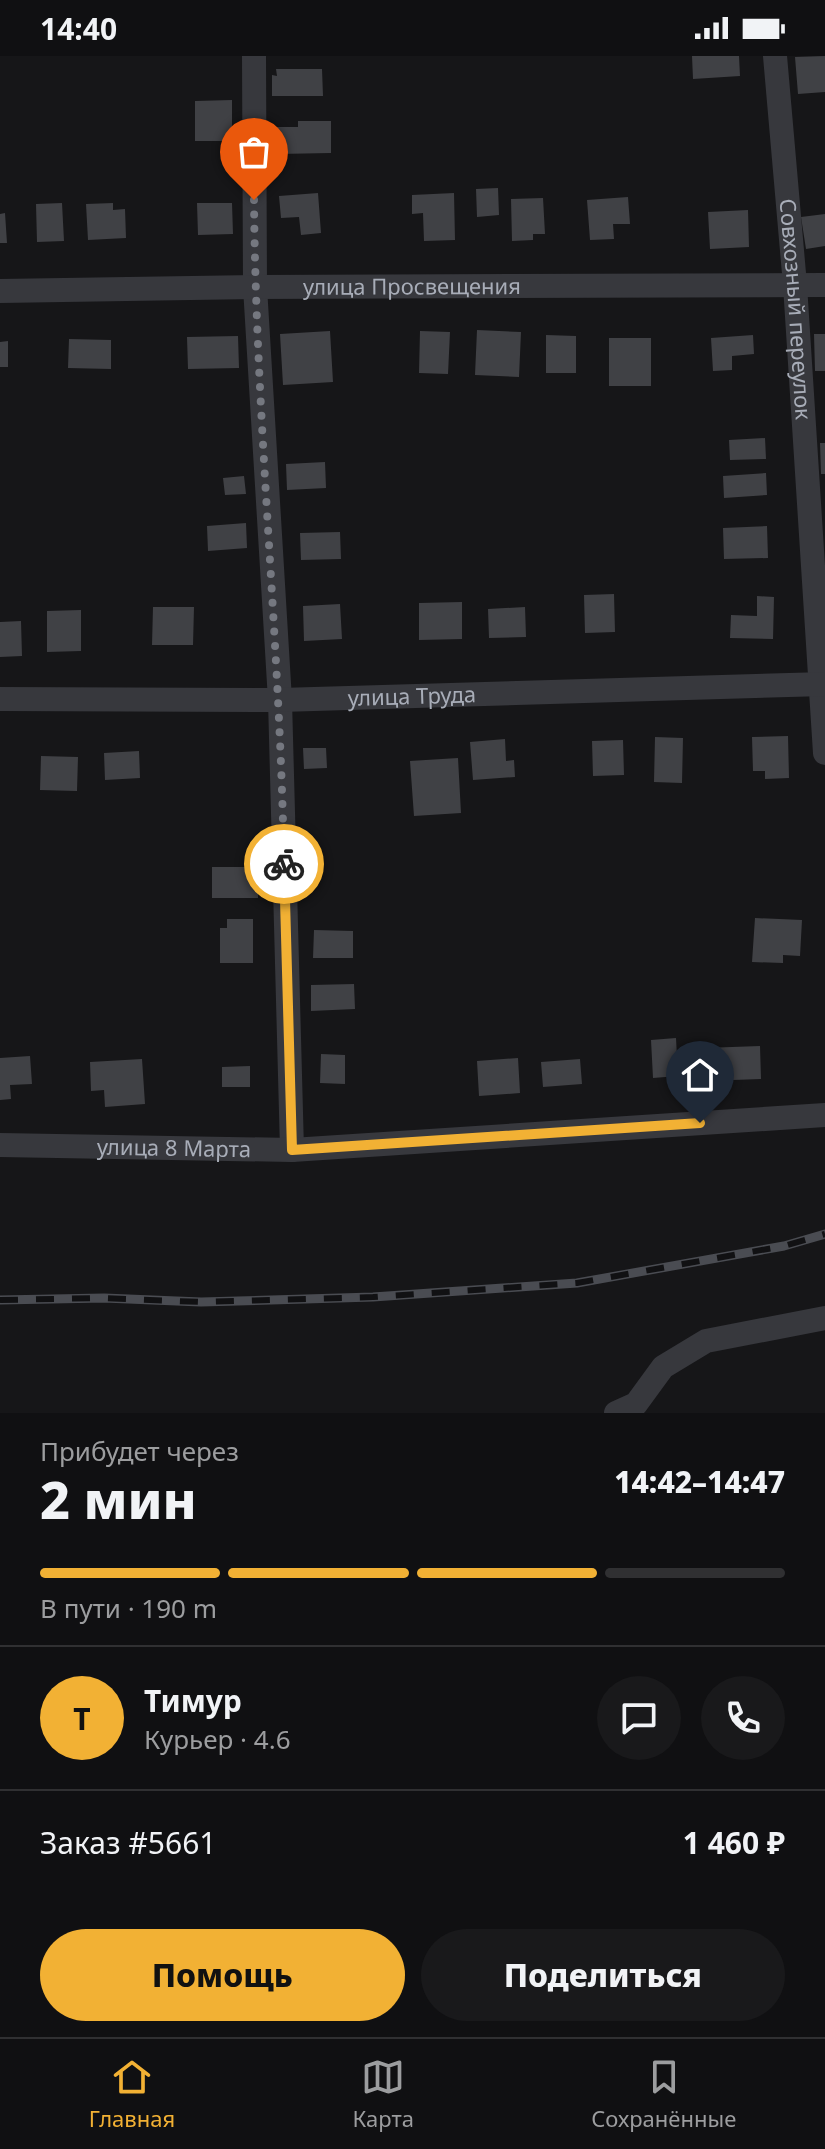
<!DOCTYPE html>
<html lang="ru">
<meta charset="utf-8">
<style>
body{margin:0;font-family:"Noto Sans",sans-serif;background:#19191b;color:#f1f3f6;height:100vh;display:flex;flex-direction:column;font-size:30px;white-space:nowrap}
*{box-sizing:border-box;margin:0}
p{font-size:26px;color:#9c9d9f}
.icon{flex:none;width:44px;height:44px;fill:none;stroke:currentColor;stroke-width:2;stroke-linecap:round;stroke-linejoin:round}
.map{position:relative;height:1357px;overflow:hidden}
.sheet{display:flex;flex-direction:column;background:#101012;flex:1}
.sheet>*{flex:none}
.pin{position:absolute;display:grid;place-items:center;width:68px;height:68px;color:#fff;margin:-82px -34px;border-radius:50% 50% 50% 0;rotate:-45deg;box-shadow:0 0 8px #0007}
.pin .icon{rotate:45deg}
.courier{position:absolute;display:grid;place-items:center;width:80px;height:80px;margin:-40px;border:6px solid #f2b134;border-radius:50%;background:#fff;color:#222;box-shadow:0 2px 10px #0007}
.overview em{font-style:normal;font-weight:800}
.overview div{display:flex;flex-direction:column-reverse}
.overview{display:flex;align-items:center;justify-content:space-between;height:136px;padding:0 40px}
h1{font-size:52px;font-weight:800;line-height:60px}
.bar{display:grid;grid-template-columns:repeat(4,1fr);gap:12px 8px;align-content:center;height:96px;padding:0 40px}
.bar i{height:10px;border-radius:6px;background:#303032}
.bar .on{background:#f2b134}
.bar p{grid-column:span 4}
.line{display:flex;align-items:center;gap:20px;padding:0 40px;border-top:2px solid #303032}
.line div{flex:1}
.round{display:grid;place-items:center;flex:none;width:84px;height:84px;border-radius:42px;background:#19191b}
.primary-button{display:flex;gap:16px;margin-top:auto;padding:16px 40px}
.primary-button a{flex:1;height:92px;border-radius:48px;background:#f2b134;color:#111;font-size:32px;font-weight:800;line-height:92px;text-align:center}
.primary-button a+a{background:#19191b;color:#f1f3f6}
.status{display:flex;justify-content:space-between;align-items:center;height:56px;padding:0 40px;background:#101012;direction:ltr}
.status svg{height:22px;fill:currentColor}
.tab-bar{display:flex;justify-content:space-around;align-items:center;height:112px;border-top:2px solid #303032;background:#101012;font-size:22px;color:#9c9d9f}
.tab-bar a{display:grid;justify-items:center;gap:4px}
.tab-bar .on{color:#f2b134}
.map>svg:first-child{display:block}
</style>
<div class="status"><b>14:40</b><svg viewBox="0 0 49 12"><path d="M0 12V9h3v3zM5 12V6h3v6zM10 12V3h3v9zM15 12V0h3v12zM26 1h20v11H26zM47 4h2v5h-2z"/></svg></div>
<div class="map">
<svg width="825" height="1357" viewBox="0 0 825 1357">
<rect width="100%" height="100%" fill="#161618"/>
<path fill="#404145" d="M692,0H739L740,20L693,23Z
M825,0V36L798,38L795,1Z
M276,13H322L323,40H272V19L277,20Z
M232,44V85H195V45Z
M298,65H331V97L278,98L277,71H298Z
M498,132L499,159L477,161L476,133Z
M318,137L321,177L301,179L299,161L281,162L279,140Z
M454,137L455,184L424,185L423,157L412,158V139Z
M628,141L630,168H613L614,183L590,184L587,144Z
M543,142L545,178H533V184L512,185L511,143Z
M62,147L64,185L37,186L36,148Z
M113,147V154L125,153L126,182L88,184L86,148Z
M197,147H232L233,178L198,179Z
M748,154L749,191L710,193L708,156Z
M5,157L7,187H0V158Z
M825,158V190L806,193L801,161Z
M477,274L521,276L519,321L475,319Z
M330,275L333,326L283,329L280,278Z
M420,275L450,276L448,318L419,317Z
M814,278H825V315H815Z
M546,279L576,280V317H546Z
M753,279L754,298L732,300V314L713,315L711,282Z
M238,280L239,312L188,313L187,281Z
M609,282H651V330H609Z
M69,283L111,284V313L68,312Z
M8,285V311H0V286Z
M765,382L766,403L730,404L729,384Z
M820,387H825V418H821Z
M325,406L326,432L287,434L286,408Z
M766,417L767,439L724,442L723,420Z
M244,420L246,438L225,439L223,422Z
M246,467L247,492L208,495L207,470Z
M767,470L768,502L724,503L723,472Z
M340,476L341,503L301,504L300,477Z
M614,538L615,576L585,577L584,539Z
M757,540L774,541L773,583L730,582L731,559L757,560Z
M462,546V583L419,584V547Z
M340,548L342,583L304,585L303,550Z
M153,551H194L193,589H152Z
M525,551L526,581L489,582L488,553Z
M81,554V595L47,596V555Z
M21,565L22,600L0,601V566Z
M788,680L789,722L765,723V715H753L752,681Z
M655,681L683,682L682,727L654,726Z
M505,683L506,705L514,704L515,721L473,724L470,686Z
M623,684L624,719L593,720L592,685Z
M303,692H326L327,712L304,713Z
M139,695L140,722L105,724L104,697Z
M41,700L78,701L77,735L40,734Z
M458,702L461,757L414,760L410,705Z
M212,811H258V842H212Z
M755,862L802,864L800,900L783,899V907L752,906Z
M227,863H253V907H220V872H227Z
M314,874L353,875V902H313Z
M354,928L355,953L311,955V929Z
M676,982L678,1020L653,1022L651,984Z
M760,990L761,1023L705,1025L704,992Z
M321,998L345,999V1028L320,1027Z
M30,1000L32,1028L10,1029L11,1043L0,1044V1002Z
M518,1002L520,1037L479,1040L477,1005Z
M142,1003L145,1048L105,1051L104,1034L91,1035L90,1006Z
M580,1003L582,1028L543,1031L541,1006Z
M250,1010V1031H222V1011Z"/>
<g fill="none" stroke-linecap="round" stroke-linejoin="round">
<g stroke="#37383d" stroke-width="24">
<path d="M254,0L255,231L280,644L292,1094"/>
<path id="s1" d="M775,0L795,229L825,697"/>
<path id="s2" d="M0,235L255,231L825,229"/>
<path id="s3" d="M0,643L280,644L825,628"/>
<path id="s4" d="M0,1089L292,1094L825,1059"/>
<path d="M616,1357L636,1348L663,1311L706,1285L825,1262"/>
</g>
<defs>
<path id="rail" d="M0,1244L104,1242L201,1246L373,1241L577,1227L784,1190L825,1178"/>
</defs>
<use href="#rail" stroke="#4a4c52" stroke-width="9"/>
<use href="#rail" stroke="#111113" stroke-width="6" stroke-dasharray="18" stroke-linecap="butt"/>
</g>
<g fill="none" stroke-linecap="round" stroke-linejoin="round">
<path stroke="#757880" stroke-width="8" stroke-dasharray="0 14.4" d="M254,144C256,366 280,587 284,808"/>
<path stroke="#f2b134" stroke-width="10" d="M284,808L292,1094L700,1067"/>
</g>
<g text-anchor="middle" stroke-width="8" stroke-linejoin="round" paint-order="stroke">
<g font-size="22" fill="#a8adb8" stroke="#111113">
<text dy="8" stroke="none"><textPath href="#s2" startOffset="412">улица Просвещения</textPath></text>
<text dy="8" stroke="none"><textPath href="#s1" startOffset="254">Совхозный переулок</textPath></text>
<text dy="8" stroke="none"><textPath href="#s3" startOffset="412">улица Труда</textPath></text>
<text dy="8" stroke="none"><textPath href="#s4" startOffset="174">улица 8 Марта</textPath></text>
</g>
</g>
</svg>
<div class="pin" style="left:254px;top:144px;background:#ea580c"><svg class="icon" aria-label="bag" viewBox="0 0 24 24"><path d="M5 8h14l-1 12H6zM9 8a3 3 0 0 1 6 0"/></svg></div>
<div class="pin" style="left:700px;top:1067px;background:#1f2937"><svg class="icon" aria-label="home" viewBox="0 0 24 24"><path d="M3 11l9-7 9 7M6 9v11h12V9"/></svg></div>
<div class="courier" style="left:284px;top:808px"><svg class="icon" aria-label="bike" viewBox="0 0 24 24"><circle cx="6" cy="16" r="4"/><circle cx="18" cy="16" r="4"/><path d="M6 16l4-8h5l3 8M10 8l3 8H6M13 5h3"/></svg></div>
</div>
<section class="sheet">
<div class="overview"><div><h1>2 мин</h1><p>Прибудет через</p></div><em>14:42–14:47</em></div>
<div class="bar"><i class="on"></i><i class="on"></i><i class="on"></i><i></i><p>В пути · 190 m</p></div>
<div class="line" style="height:144px"><b class="round" style="background:#f2b134;color:#111">Т</b><div><b>Тимур</b><p>Курьер · 4.6</p></div><a class="round"><svg class="icon" aria-label="chat" viewBox="0 0 24 24"><path d="M4 5h16v11H9l-5 4z"/></svg></a><a class="round"><svg class="icon" aria-label="phone" viewBox="0 0 24 24"><path d="M5 4h4l2 5-3 2q2 4 5 5l2-3 5 2v4C11 20 4 13 5 4z"/></svg></a></div>
<div class="line" style="height:104px"><div>Заказ #5661</div><b>1 460 ₽</b></div>
<div class="primary-button"><a>Помощь</a><a>Поделиться</a></div>
</section>
<nav class="tab-bar">
<a class="on"><svg class="icon" aria-label="home" viewBox="0 0 24 24"><path d="M3 11l9-7 9 7M6 9v11h12V9"/></svg>Главная</a>
<a><svg class="icon" aria-label="map" viewBox="0 0 24 24"><path d="M3 6l6-2 6 2 6-2v14l-6 2-6-2-6 2zM9 4v14M15 6v14"/></svg>Карта</a>
<a><svg class="icon" aria-label="saved" viewBox="0 0 24 24"><path d="M7 4h10v16l-5-4-5 4z"/></svg>Сохранённые</a>
</nav>
